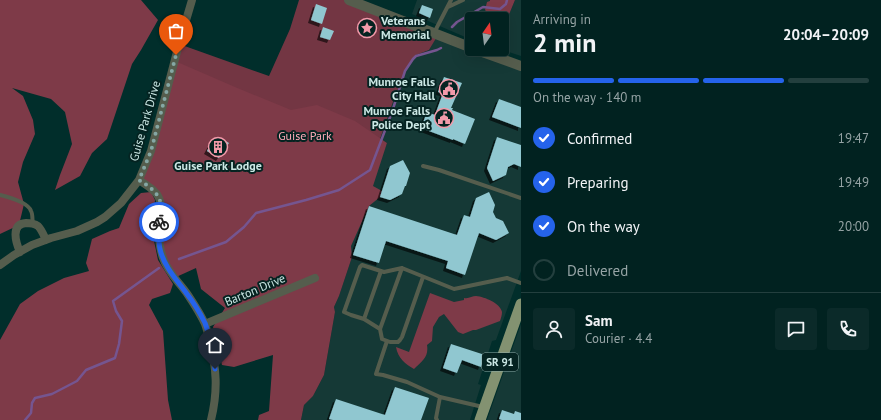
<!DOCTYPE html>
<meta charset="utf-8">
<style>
body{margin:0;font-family:"PT Sans",sans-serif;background:#0b2a29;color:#f1f3f6;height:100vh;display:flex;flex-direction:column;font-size:15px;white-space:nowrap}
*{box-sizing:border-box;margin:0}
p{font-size:13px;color:#96a4a5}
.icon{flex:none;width:22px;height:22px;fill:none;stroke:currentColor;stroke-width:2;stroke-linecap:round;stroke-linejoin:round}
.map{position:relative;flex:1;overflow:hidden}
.sheet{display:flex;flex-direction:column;background:#012220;width:360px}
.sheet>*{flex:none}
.needle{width:26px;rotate:14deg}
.fabs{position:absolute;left:465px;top:12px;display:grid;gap:8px}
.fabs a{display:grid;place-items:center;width:44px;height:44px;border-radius:4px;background:#012220;box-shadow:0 4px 16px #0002,0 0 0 1px #233f3e;font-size:20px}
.pin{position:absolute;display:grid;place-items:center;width:34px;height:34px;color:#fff;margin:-41px -17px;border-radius:50% 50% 50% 0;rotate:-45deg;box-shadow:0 0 4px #0007}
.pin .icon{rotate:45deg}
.courier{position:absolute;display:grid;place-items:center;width:40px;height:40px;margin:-20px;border:3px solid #2563eb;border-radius:50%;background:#fff;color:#222;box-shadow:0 1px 5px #0007}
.summary em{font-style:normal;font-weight:600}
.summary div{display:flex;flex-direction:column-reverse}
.summary{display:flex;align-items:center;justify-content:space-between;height:68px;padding:0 12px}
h1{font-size:26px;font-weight:600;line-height:30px}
.bar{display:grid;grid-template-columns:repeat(4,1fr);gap:6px 4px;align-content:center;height:48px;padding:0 12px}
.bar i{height:5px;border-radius:3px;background:#233f3e}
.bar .active{background:#2563eb}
.bar p{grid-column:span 4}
.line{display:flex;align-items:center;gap:10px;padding:0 12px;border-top:1px solid #233f3e}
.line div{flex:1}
.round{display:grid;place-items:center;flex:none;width:42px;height:42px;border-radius:4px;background:#0b2a29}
ol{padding:0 12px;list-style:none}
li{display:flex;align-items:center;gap:12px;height:44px}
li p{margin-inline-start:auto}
li .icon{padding:4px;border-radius:50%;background:#2563eb;color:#fff;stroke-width:4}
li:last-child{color:#96a4a5}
li i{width:22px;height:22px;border:2px solid #233f3e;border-radius:50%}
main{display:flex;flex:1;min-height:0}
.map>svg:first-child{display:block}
</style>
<main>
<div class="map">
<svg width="521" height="420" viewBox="0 0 521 420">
<defs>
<filter id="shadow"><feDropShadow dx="-3" dy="3" stdDeviation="0" flood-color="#0009"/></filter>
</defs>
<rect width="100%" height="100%" fill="#012e2b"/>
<path fill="#153936" d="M417,0H494L487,19H472V40L412,14Z
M515,0H521V56L499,49H502V31Z
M437,36L521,65V271L496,340L492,341L478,384L481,385L470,420H301L304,405L313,396L324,375L335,312L334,307L339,296L352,257L344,253L387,143L380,138L394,99L405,71L413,59L416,55L429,50Z
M521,324V420H487Z"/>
<path fill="#733643" d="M299,0H348L438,35L429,50L416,55L405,71L394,99L350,225L151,151L179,44L269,76L290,29Z"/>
<path fill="#7e3a48" d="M0,0H141L158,20L141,50L132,64L107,139L92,153L80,176L55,190L60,175L72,144L65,112L51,99L12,88L23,96L33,120L35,134L23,162L18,182L24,204L19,225L0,234Z
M490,0H515L506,22L502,23V19H493L485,10L487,2L490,1Z
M175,61L235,87L291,110L317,105L355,121L387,143L373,186L382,191L380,197L369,206L351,246L352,257L339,296L334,307L335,312L324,375L313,396L304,405L301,420H258L259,415L269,411L273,355L234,367L222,365L213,327L225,308L201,289L196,268L174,278L162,258L160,198L139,180Z
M151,192L155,200L152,231L158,260L173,284L170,293L152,299L149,305L163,331L168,400L172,420H0V340L20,304L38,291L64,278L89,271L86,263L92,239L110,231L119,228L129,204L141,193Z
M430,293L454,302L464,300V298C469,299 472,296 476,296C485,297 500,303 502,312C502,315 501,318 500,321L476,330H473L463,334L458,332L444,314L439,317L433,327L432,341L427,345C429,357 422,361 414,369C405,364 398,358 396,347L409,352Z"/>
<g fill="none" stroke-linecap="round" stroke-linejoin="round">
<path stroke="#755590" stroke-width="2.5" d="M452,27L457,22L483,7L500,9L506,4L507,0
M179,259L226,242L244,227L256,213L306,200L339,190L370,170L392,112L405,71L413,59L416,56L437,50L441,48
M25,420L31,413L32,403L35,398L52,394L77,381L86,370L115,358L119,344L122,321L116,311L113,301L159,268"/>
</g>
<path fill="#90c7d0" filter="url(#shadow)" d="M316,4L327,8L322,24L311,20Z
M422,5L433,9L430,18L419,13Z
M323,27L334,31L330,40L320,37Z
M444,77L462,83L451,108H453L452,110L475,119L465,144L453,139V140L421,128L427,112L435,115L443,93L438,92Z
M499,99L521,107V128L492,117Z
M219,137L229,143L219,158L207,151L214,138Z
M497,137L521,145V167L514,164L508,167L506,175L493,181L487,168Z
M403,160L410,173L406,186H405L402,194L390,200L380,197L390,166Z
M489,192L495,205L493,212L496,218L503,221L509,233L496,240L479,233L465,275L446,268L448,261L386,241L379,263L353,255L369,206L457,235L464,215L470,217L476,198Z
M451,344L485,355L481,367L462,360L457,373L443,368Z
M395,387L429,398L421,420H333L329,419L336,399L385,415Z
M502,410L514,414L515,411L521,413V420H502L499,419Z"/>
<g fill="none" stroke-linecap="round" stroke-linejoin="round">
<path stroke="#555d4d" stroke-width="4" d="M448,7L463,0
M434,33L451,0
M423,166L439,170L521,198
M0,195C8,197 28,202 31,211C33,214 32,220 33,224
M423,277L402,337L400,340L398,342H390L382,339L380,329L364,319L351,315L344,312L360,267L362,265L384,272L402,268L454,289L507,278L521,283
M364,319L381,271
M380,329L402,268
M387,341L376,374L383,375L407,382L440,397L483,407
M437,420L436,418L440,397"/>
<path stroke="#555d4d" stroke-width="8" d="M139,180C146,185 156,190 159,198C163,206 160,214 159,222C158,235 159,246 163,258C168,273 180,283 188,295C194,304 201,315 205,324C207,329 208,334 209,339C217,368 218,391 211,420
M20,252C16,243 10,224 26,223C30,223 35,224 38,226C42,230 44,236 46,240
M0,265L14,255L32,245L51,238L77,231L97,222L105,217L121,203L139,180L151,151L179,44L192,0
M205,324L315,278"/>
<path stroke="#555d4d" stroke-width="10" d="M349,0L472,48
M474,49L521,66"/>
<path stroke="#839271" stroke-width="11" d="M480,420L521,304"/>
</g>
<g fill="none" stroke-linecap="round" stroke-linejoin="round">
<path stroke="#85a7a4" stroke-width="4" stroke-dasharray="0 7.2" d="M159,222C160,217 161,213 161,209C162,195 150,187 139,180L151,151L176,55"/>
<path stroke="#2563eb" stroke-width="5" d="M159,222C159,231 158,240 160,249C164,267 177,280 187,294C194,303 200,313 205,323C210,336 213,355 215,369"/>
</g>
<defs>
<symbol id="sight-ring" viewBox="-11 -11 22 22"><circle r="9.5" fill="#052321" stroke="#f39aaa" stroke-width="1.5"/><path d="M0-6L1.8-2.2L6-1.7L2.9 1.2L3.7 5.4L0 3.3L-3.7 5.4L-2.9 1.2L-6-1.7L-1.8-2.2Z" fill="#f39aaa"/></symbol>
<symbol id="civic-ring" viewBox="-11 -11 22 22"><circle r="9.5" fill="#052321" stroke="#f39aaa" stroke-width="1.5"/><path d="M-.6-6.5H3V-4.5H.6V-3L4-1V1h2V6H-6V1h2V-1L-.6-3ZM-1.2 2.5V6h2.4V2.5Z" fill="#f39aaa"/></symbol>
<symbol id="building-ring" viewBox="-11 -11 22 22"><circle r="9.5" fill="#052321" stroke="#f39aaa" stroke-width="1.5"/><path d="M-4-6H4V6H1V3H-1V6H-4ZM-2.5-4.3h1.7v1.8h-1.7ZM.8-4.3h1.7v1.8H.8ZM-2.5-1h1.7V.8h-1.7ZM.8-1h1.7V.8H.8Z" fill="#f39aaa"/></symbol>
</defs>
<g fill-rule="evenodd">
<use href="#sight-ring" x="356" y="17" width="22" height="22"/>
<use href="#civic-ring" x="438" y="78" width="22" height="22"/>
<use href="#civic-ring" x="433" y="107" width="22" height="22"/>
<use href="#building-ring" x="207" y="136" width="22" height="22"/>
</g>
<g text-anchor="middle" stroke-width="4" stroke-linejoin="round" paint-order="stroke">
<rect fill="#052321" stroke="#90adaa" stroke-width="1" x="482" y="353" width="36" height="18" rx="3"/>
<g font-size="11" font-weight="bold" fill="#cce8e5">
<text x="500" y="366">SR 91</text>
</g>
<g font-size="12" font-weight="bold" fill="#cce8e5" stroke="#052321" text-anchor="end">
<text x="381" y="25" text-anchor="start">Veterans<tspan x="381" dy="14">Memorial</tspan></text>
<text x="435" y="86">Munroe Falls<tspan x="435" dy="14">City Hall</tspan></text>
<text x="430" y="115">Munroe Falls<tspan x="430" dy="14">Police Dept</tspan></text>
<text x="218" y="170" text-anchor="middle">Guise Park Lodge</text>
</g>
<g font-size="12" fill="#cce8e5" stroke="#052321">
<text transform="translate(145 121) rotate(-74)" y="4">Guise Park Drive</text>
<text transform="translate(255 290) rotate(-23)" y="4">Barton Drive</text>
</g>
<g font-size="12" fill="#ffaab9" stroke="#052321">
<text x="305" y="140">Guise Park</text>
</g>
</g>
</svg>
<div class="fabs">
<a><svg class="needle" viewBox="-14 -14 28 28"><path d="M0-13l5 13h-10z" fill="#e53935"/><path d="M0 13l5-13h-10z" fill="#96a4a5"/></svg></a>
</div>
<div class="pin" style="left:176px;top:55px;background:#ea580c"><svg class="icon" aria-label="bag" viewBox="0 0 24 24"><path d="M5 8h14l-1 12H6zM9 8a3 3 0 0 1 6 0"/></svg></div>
<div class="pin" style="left:215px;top:369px;background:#1f2937"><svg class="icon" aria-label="home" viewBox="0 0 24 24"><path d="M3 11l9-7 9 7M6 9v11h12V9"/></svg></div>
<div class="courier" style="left:159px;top:222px"><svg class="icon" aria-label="bike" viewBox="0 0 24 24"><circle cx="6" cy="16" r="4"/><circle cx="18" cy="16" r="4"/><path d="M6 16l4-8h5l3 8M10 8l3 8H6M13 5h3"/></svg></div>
</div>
<section class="sheet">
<div class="summary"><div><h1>2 min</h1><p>Arriving in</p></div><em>20:04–20:09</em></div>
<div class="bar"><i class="active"></i><i class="active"></i><i class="active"></i><i></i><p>On the way · 140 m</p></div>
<ol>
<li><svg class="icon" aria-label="check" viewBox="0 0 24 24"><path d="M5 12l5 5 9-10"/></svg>Confirmed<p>19:47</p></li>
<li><svg class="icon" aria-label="check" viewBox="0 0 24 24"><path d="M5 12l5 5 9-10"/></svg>Preparing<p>19:49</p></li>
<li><svg class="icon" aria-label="check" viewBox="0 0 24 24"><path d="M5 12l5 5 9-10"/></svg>On the way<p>20:00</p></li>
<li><i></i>Delivered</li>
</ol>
<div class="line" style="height:72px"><a class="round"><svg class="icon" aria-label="person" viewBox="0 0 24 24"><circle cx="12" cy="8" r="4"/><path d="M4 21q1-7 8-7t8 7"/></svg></a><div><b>Sam</b><p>Courier · 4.4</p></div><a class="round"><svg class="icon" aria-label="chat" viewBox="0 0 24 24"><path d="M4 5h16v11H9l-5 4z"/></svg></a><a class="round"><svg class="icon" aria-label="phone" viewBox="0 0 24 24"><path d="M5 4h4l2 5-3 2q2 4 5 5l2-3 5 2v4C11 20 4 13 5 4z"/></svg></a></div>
</section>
</main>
